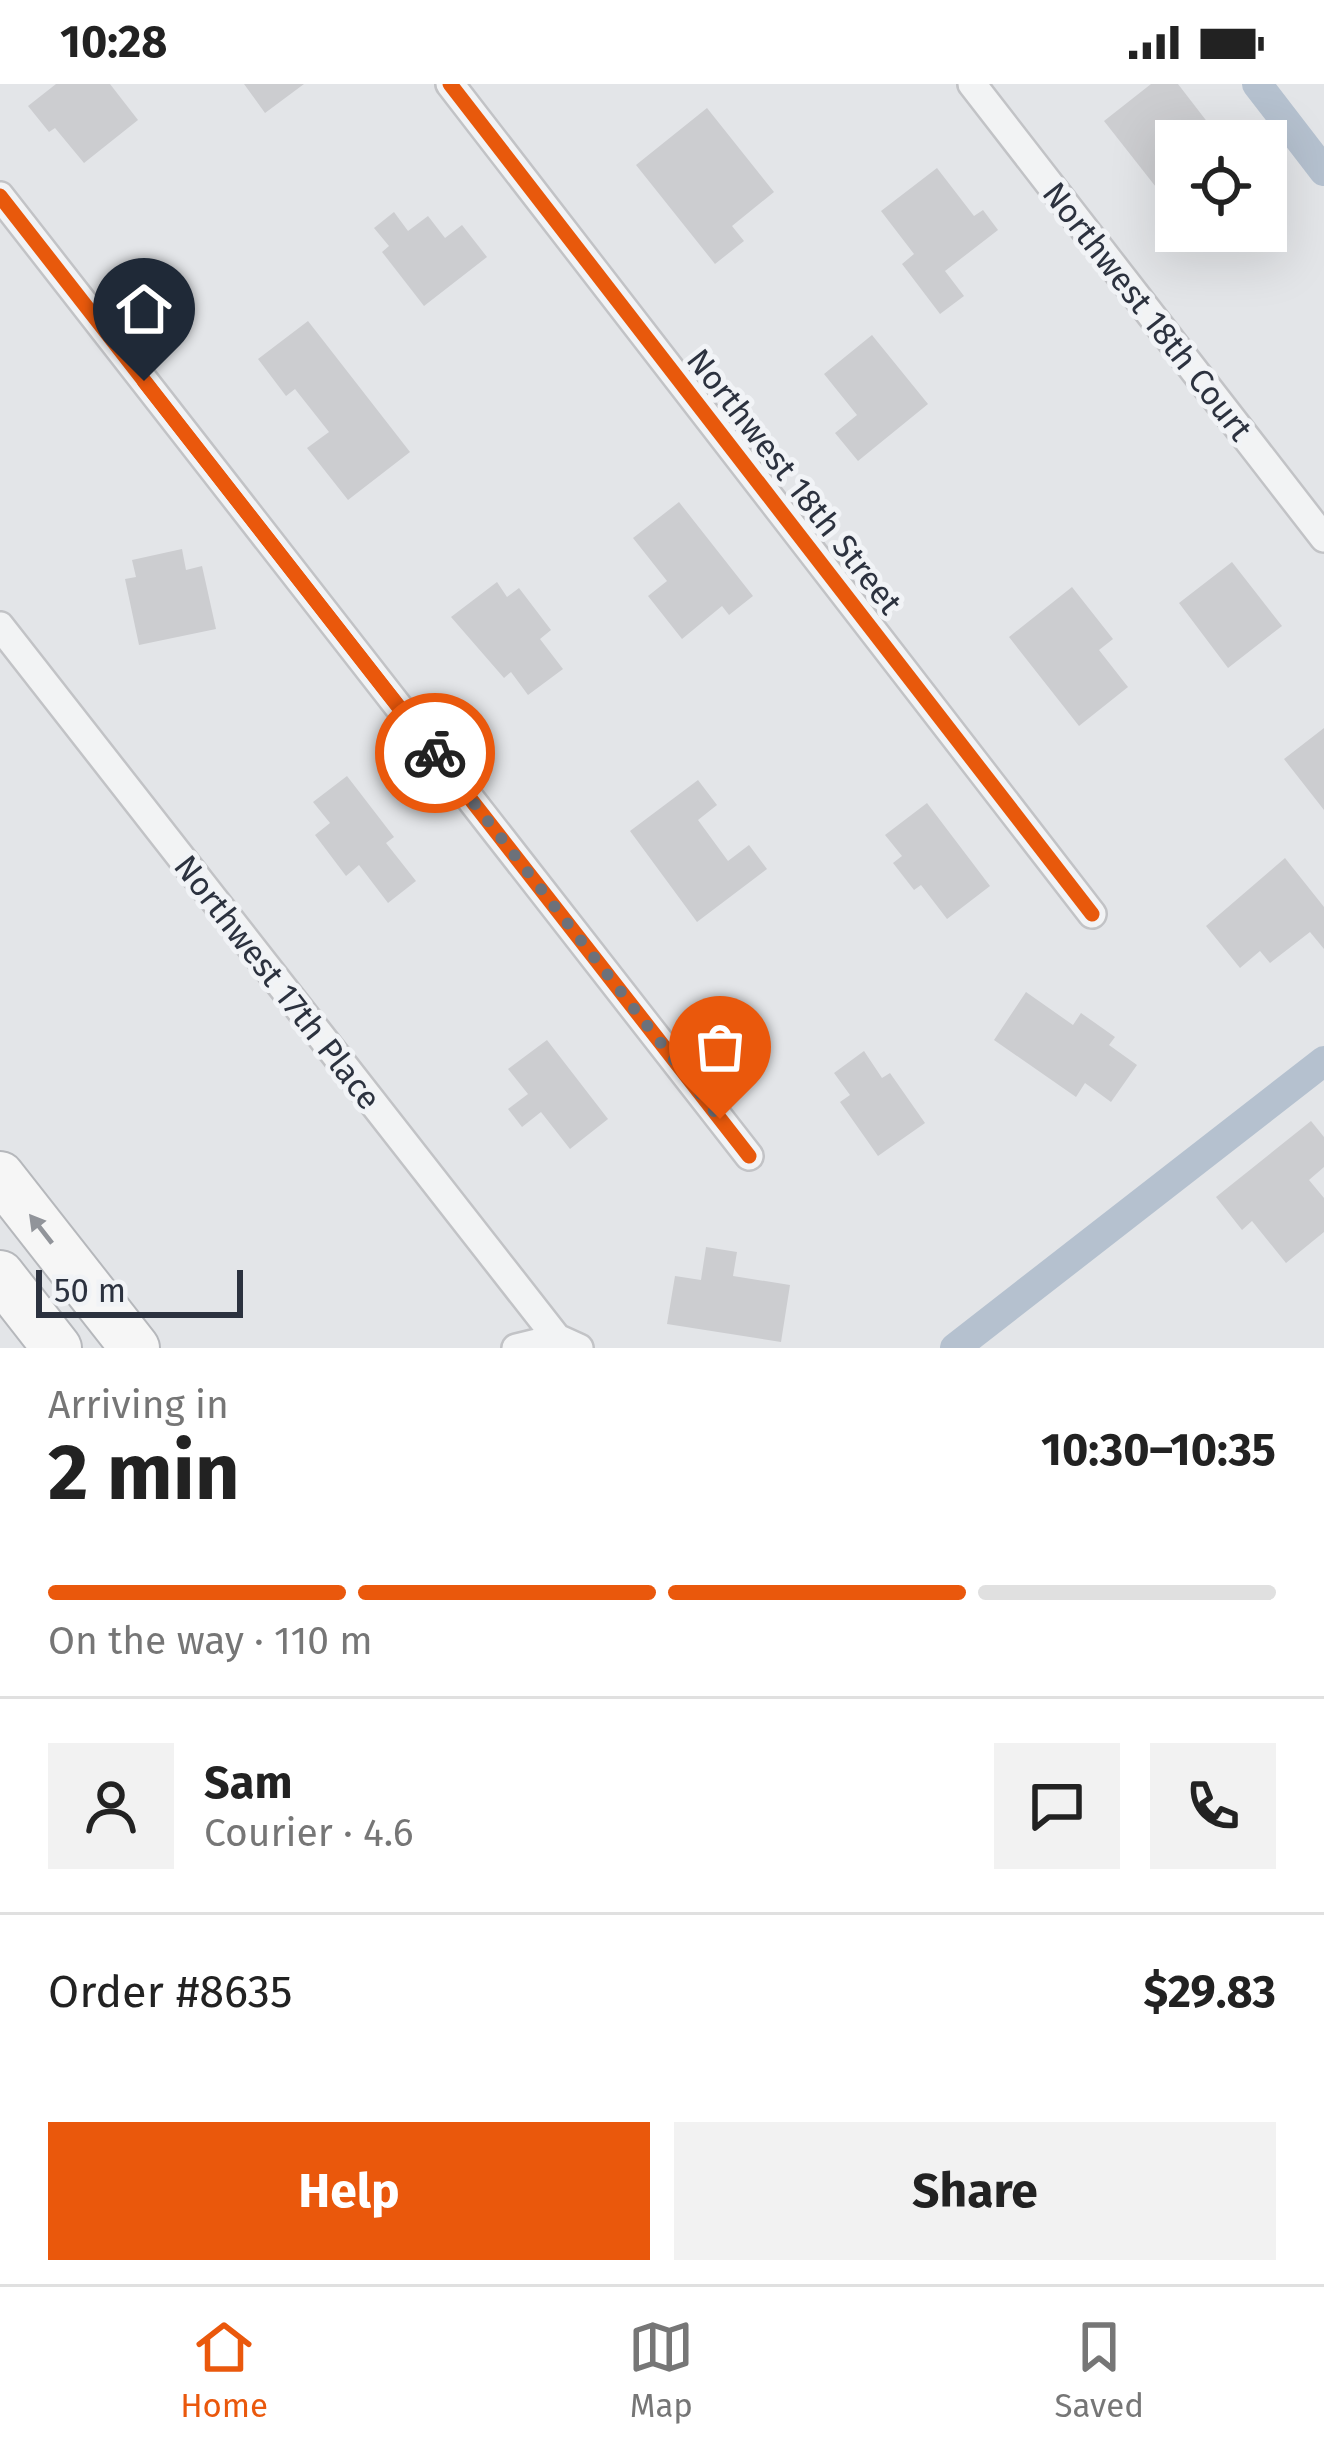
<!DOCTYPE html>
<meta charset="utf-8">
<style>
body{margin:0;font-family:"Fira Sans",sans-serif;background:#f2f2f2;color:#222;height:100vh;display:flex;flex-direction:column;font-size:45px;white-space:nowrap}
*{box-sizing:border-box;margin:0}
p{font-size:39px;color:#767676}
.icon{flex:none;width:66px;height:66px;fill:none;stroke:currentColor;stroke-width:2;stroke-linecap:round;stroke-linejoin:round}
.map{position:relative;height:1264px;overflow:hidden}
.drawer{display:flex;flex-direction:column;background:#fff;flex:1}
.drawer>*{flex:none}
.tools{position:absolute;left:1155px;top:36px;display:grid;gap:24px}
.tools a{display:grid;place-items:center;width:132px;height:132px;border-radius:0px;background:#fff;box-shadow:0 12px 48px #0002;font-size:60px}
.scale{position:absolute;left:36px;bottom:30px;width:207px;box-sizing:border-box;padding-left:12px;border:6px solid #2c323f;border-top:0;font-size:33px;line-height:42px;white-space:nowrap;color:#2c323f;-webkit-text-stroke:9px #f1f3f6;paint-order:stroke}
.pin{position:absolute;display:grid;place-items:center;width:102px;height:102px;color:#fff;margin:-123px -51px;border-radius:50% 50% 50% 0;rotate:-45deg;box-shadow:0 0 12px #0007}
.pin .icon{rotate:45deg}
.courier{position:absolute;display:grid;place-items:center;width:120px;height:120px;margin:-60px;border:9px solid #ea580c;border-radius:50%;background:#fff;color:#222;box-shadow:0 3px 15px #0007}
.headline em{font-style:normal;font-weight:700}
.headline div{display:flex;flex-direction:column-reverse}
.headline{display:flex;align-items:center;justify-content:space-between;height:204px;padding:0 48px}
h1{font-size:78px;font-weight:700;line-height:90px}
.bar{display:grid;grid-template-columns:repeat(4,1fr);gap:18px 12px;align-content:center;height:144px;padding:0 48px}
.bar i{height:15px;border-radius:9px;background:#e0e0e0}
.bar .active{background:#ea580c}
.bar p{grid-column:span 4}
.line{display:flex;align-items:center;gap:30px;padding:0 48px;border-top:3px solid #e0e0e0}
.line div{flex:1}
.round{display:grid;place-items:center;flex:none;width:126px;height:126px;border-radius:0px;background:#f2f2f2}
.primary-button{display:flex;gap:24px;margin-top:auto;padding:24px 48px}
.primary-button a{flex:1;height:138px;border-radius:0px;background:#ea580c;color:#fff;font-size:48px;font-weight:700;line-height:138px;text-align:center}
.primary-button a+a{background:#f2f2f2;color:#222}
.status{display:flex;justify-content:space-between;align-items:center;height:84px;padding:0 60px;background:#fff;direction:ltr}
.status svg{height:33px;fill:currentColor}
.menu{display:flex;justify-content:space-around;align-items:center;height:168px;border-top:3px solid #e0e0e0;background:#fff;font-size:33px;color:#767676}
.menu a{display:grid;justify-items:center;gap:6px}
.menu .active{color:#ea580c}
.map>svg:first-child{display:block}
</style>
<div class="status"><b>10:28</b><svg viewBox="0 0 49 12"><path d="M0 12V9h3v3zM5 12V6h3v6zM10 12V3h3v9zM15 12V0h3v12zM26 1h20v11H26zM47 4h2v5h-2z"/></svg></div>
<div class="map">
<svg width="1324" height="1264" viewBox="0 0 1324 1264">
<rect width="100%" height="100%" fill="#e3e5e8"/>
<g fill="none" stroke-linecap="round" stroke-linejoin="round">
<path stroke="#b5c1cf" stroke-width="30" d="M1257,0L1324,87
M955,1264L1324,977"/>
</g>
<path fill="#cccdd0" d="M56,0H110L138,36L84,79L55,44L49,48L28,22Z
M244,0H304L265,29Z
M1151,0H1178L1222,57H1176V102L1163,112L1104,37Z
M707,24L774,108L732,142L744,157L715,180L636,81Z
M937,84L974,132L983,126L998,146L945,187L964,212L940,230L902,180L914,170L881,127Z
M394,128L408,147L428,132L445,154L462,141L487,173L424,222L382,168L389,162L374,144Z
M308,237L410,368L348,416L307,364L329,348L295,305L286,312L258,275Z
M872,251L928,320L858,377L835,349L857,331L824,290Z
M679,418L753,512L729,531L722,522L682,555L648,512L667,497L633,454Z
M182,465L186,486L202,482L216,545L139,561L125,495L136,493L132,476Z
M1232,478L1282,542L1228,584L1179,519Z
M497,498L507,513L519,504L551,546L540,555L563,585L528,611L511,588L504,594L451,533Z
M1072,503L1113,555L1099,566L1128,603L1079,642L1009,553Z
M1324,644V726L1284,675Z
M347,692L394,753L386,759L416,797L388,819L359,781L346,792L315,751L330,739L313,718Z
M698,696L717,721L698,736L728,777L749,761L767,785L697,838L630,747Z
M927,719L990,802L947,835L921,801L914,806L893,779L902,772L885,751Z
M1285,774L1324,823V865L1310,848L1270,879L1260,867L1240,884L1206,842Z
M1026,908L1073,941L1081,929L1115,953L1109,961L1137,981L1111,1018L1085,999L1076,1013L994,956Z
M547,956L608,1035L570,1065L541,1028L522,1043L508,1025L528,1010L508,985Z
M864,967L882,994L890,989L925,1039L878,1072L840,1018L850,1011L834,989Z
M1311,1037L1324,1053V1083L1309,1096L1324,1114V1148L1286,1179L1252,1137L1242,1146L1216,1113Z
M706,1163L737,1168L733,1192L790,1201L781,1258L667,1240L675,1192L701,1196Z"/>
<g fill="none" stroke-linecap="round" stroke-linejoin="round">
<defs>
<path id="street" d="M450,0L1092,830
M972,0L1324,454
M0,112L749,1072
M0,542L557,1254
M516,1264L557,1254L579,1264"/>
<path id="highway" d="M0,1092L135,1264
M0,1191L57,1264"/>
</defs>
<use href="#street" stroke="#c2c3c6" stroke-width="32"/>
<use href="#highway" stroke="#b6b8bc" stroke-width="52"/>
<use href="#street" stroke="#f2f3f4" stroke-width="27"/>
<use href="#highway" stroke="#f6f6f6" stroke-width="48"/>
<defs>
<path id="cycleway" d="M450,0L1092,830
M0,112L749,1072"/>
</defs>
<use href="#cycleway" stroke="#f1f3f6" stroke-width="22"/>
<use href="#cycleway" stroke="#e8590c" stroke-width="15"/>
</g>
<defs><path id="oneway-solid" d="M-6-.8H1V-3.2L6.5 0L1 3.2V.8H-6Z" transform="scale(3)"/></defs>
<use fill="#91949a" href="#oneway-solid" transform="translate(41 1145) rotate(-128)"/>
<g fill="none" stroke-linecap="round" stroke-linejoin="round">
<path stroke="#6c717a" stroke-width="12" stroke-dasharray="0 21.6" d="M435,669L720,1035"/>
<path stroke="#ea580c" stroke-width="15" d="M144,297L435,669"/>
</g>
<g text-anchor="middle" stroke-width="10" stroke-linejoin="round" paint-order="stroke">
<g font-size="33" fill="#2c323f" stroke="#f1f3f6">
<text transform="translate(1148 227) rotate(52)" y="12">Northwest 18th Court</text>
<text transform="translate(795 397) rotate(52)" y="12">Northwest 18th Street</text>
<text transform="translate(278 898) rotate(52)" y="12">Northwest 17th Place</text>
</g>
</g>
</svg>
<div class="tools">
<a><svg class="icon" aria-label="locate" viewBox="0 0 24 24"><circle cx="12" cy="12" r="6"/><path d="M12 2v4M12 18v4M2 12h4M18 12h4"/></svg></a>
</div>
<div class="scale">50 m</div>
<div class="pin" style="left:720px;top:1035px;background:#ea580c"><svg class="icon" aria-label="bag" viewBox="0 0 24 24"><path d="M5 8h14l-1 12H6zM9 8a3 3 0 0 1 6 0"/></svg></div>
<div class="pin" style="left:144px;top:297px;background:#1f2937"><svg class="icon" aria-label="home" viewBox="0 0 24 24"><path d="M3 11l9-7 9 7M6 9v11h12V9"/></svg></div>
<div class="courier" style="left:435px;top:669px"><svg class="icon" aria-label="bike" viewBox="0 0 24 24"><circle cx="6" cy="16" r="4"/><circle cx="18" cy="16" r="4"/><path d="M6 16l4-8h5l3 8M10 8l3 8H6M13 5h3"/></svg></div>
</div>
<section class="drawer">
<div class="headline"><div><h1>2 min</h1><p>Arriving in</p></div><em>10:30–10:35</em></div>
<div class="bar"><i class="active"></i><i class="active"></i><i class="active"></i><i></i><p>On the way · 110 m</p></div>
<div class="line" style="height:216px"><a class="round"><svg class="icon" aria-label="person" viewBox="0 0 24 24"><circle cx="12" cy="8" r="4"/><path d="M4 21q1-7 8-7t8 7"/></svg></a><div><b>Sam</b><p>Courier · 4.6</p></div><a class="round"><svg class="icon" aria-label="chat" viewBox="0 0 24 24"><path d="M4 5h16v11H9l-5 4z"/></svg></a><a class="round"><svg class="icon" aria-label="phone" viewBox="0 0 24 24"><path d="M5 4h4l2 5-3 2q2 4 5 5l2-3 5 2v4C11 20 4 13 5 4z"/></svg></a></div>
<div class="line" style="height:156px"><div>Order #8635</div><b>$29.83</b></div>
<div class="primary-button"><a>Help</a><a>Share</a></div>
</section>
<nav class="menu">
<a class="active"><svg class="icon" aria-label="home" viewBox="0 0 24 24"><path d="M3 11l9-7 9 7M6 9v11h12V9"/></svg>Home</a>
<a><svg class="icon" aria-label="map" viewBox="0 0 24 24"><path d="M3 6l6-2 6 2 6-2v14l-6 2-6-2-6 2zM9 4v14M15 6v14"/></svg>Map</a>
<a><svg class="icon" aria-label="saved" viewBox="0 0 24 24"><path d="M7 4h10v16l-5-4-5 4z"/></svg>Saved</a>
</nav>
